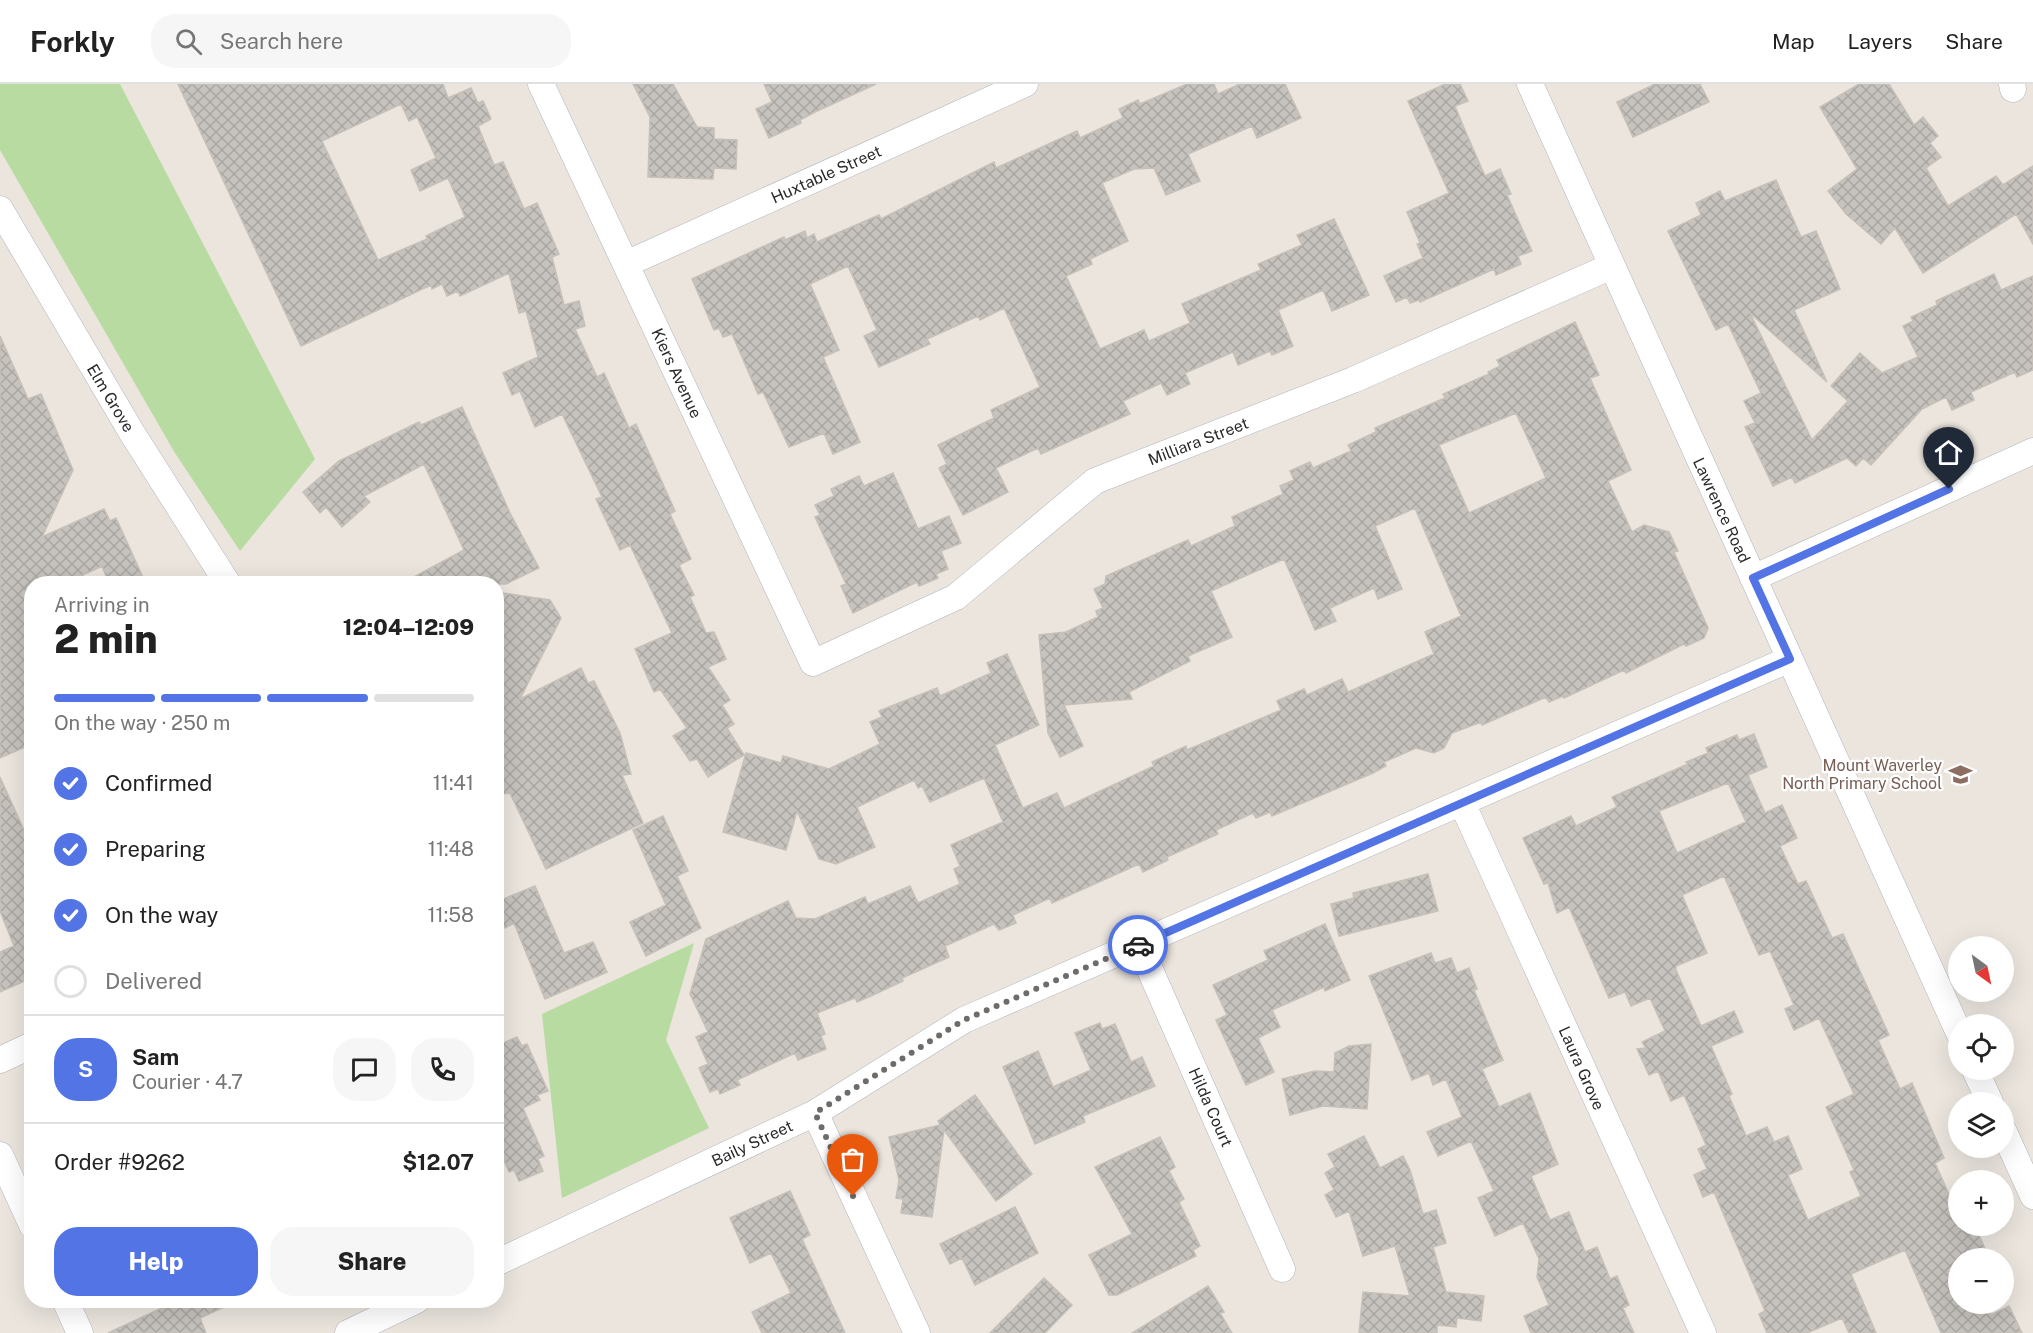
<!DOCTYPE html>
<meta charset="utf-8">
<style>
body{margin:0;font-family:"Public Sans",sans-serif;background:#f6f6f6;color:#222;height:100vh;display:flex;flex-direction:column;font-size:22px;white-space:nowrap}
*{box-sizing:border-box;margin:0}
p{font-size:20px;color:#767676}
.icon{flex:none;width:33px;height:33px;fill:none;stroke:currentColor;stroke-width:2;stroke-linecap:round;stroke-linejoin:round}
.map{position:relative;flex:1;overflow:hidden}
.drawer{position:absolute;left:24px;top:492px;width:480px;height:732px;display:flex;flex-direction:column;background:#fff;border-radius:24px;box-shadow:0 6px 24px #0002}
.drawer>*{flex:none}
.needle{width:39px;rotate:147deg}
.controls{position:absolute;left:1948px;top:852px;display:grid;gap:12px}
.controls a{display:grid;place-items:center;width:66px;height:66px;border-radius:50%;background:#fff;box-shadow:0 6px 24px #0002;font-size:30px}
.pin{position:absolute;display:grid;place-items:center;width:51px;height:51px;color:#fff;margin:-62px -26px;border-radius:50% 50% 50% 0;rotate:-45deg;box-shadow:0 0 6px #0007}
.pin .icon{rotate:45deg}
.courier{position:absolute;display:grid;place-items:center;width:60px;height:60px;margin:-30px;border:4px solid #5274e4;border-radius:50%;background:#fff;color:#222;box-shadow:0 2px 8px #0007}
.head em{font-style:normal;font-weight:800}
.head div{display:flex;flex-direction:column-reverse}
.head{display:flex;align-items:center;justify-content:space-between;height:102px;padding:0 30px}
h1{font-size:39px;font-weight:800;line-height:45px}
.bar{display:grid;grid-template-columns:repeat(4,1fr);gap:9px 6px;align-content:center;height:72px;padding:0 30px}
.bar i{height:8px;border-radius:4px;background:#e0e0e0}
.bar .current{background:#5274e4}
.bar p{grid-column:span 4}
.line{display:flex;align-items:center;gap:15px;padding:0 30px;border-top:2px solid #e0e0e0}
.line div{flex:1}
.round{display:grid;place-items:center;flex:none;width:63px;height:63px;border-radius:24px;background:#f6f6f6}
ol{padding:0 30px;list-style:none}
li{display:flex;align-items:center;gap:18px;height:66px}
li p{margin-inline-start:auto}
li .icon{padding:6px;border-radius:50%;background:#5274e4;color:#fff;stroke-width:4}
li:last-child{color:#767676}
li i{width:33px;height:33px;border:3px solid #e0e0e0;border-radius:50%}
.cta{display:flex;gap:12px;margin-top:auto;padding:12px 30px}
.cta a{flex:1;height:69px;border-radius:24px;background:#5274e4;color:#fff;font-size:24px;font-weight:800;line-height:69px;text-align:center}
.cta a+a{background:#f6f6f6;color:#222}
header{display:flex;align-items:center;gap:36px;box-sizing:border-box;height:84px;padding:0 30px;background:#fff;border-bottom:2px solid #e0e0e0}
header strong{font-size:28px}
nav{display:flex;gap:33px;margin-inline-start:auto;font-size:21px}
.search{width:420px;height:54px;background:#f6f6f6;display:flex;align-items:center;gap:15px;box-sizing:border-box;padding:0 21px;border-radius:24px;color:#767676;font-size:22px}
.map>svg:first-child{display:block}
</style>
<header>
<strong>Forkly</strong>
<div class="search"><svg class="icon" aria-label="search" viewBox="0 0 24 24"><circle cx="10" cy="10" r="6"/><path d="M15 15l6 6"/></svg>Search here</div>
<nav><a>Map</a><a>Layers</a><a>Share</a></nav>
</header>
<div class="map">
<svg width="2033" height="1249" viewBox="0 0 2033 1249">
<defs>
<pattern id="building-cross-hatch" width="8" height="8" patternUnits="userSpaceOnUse" patternTransform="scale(1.5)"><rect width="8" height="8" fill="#c6c2bd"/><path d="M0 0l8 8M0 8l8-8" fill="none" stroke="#aaa7a3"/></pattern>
</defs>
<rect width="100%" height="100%" fill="#ebe5de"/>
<path fill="#b8dba1" d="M0,0H120L315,375L240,467L175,369L0,66Z
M694,859L666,956L709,1044L562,1114L542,930Z"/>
<path fill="url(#building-cross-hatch)" stroke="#c6c0b8" stroke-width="1.5" fill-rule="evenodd" d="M178,0H443L448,14L471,4L478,19L483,17L491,35L478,42L494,81L503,78L524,125L537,119L559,170L552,173L564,221L579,217L585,242L575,245L597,293L604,289L629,344L636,340L675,427L670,430L691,475L679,481L694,511L690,513L706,549L714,548L726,575L708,583L730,616L722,621L734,640L727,644L744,671L708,693L697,675L690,677L673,652L687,644L660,605L654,608L635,565L672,549L630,461L620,466L596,415L602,413L562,330L535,343L520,307L512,311L503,289L538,273L526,227L519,229L509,189L460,212L458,207L447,212L442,200L432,205L431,201L301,262ZM401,20L409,37L417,33L436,74L411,86L420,107L448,94L465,133L426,152L427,155L378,176L322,57Z
M633,0H673L697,43L714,44V55L737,56L736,85L714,84L713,95L648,93L650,33Z
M764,0H876L815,28L800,36L801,39L769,54L756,25L772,18Z
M1187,0H1214L1218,10L1240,0H1285L1301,34L1257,54L1252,42L1188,70L1200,97L1166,111L1154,84L1134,85L1102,99L1128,157L1090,175L1092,180L1066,192L1100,265L1144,246L1149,257L1190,239L1182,220L1261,186L1258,180L1302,161L1297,151L1334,135L1369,211L1332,227L1323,206L1278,226L1293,262L1272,271L1270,267L1238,281L1233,268L1185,289L1190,300L1167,311L1161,299L1123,317L1130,330L1041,370L1038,364L996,384L1008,408L963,431L939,384L947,380L938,361L994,334L991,326L1040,303L1004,224L980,236L978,232L927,255L930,260L879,283L864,252L877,246L848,182L810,200L839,266L823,273L860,358L833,370L824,349L789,363L763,308L758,310L732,250L723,253L719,244L714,246L692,195L784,153L785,156L805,147L807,154L814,150L817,158L879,131L881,135L994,78L996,84L1077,47L1080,54L1123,34L1119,25L1138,16L1140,20Z
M1445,0H1460L1468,17L1455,22L1464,44L1485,92L1500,85L1511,110L1507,111L1532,167L1518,172L1521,180L1496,191L1494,185L1420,218L1419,216L1410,219L1407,213L1396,218L1384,192L1423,174L1417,160L1420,159L1407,128L1449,109L1408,17Z
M1655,0H1700L1709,18L1633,53L1617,18Z
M1859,0H1889L1914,41L1923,33L1938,52L1930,59L1941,73L1926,84L1948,122L1996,92L2003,101L2033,82V160L2016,130L1923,189L1895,144L1881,160L1846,130L1828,107L1857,85L1820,23Z
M1776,96L1801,153L1816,147L1840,205L1794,226L1827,298L1750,229L1812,356L1848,317L1831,302L1860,269L1882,289L1918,273L1903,242L1913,237L1911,233L1937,221L1936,217L1994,190L2001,206L2033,192V286L2017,293L2015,288L1971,308L1974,316L1952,326L1946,313L1922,325L1871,381L1863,374L1856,382L1847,374L1795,399L1792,393L1773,402L1745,343L1755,339L1744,317L1761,309L1728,240L1716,246L1668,147L1701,131L1696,119L1720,107L1725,117Z
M1575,238L1599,291L1590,294L1631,386L1608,397L1632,448L1644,441L1669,448L1678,467L1674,468L1708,544L1704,554L1686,562L1684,560L1626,589L1624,586L1564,614L1563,612L1549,618L1546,613L1482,641L1481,638L1452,649L1444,664L1434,669L1416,664L1384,678L1386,682L1373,689L1272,732L1270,728L1256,734L1253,729L1216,746L1218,750L1167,773L1168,776L1143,788L1139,780L1052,819L1050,814L1013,831L1016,839L999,846L994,840L945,862L949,873L902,894L903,897L873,911L857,918L855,914L817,929L825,950L821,952L826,965L798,976L795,969L737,996L740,1001L720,1010L718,1005L710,1008L699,984L708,980L696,953L708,948L690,910L706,855L788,817L796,834L815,835L865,813L868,820L910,802L918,819L960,800L954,785L960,782L951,761L1003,738L984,694L930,718L922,702L918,704L914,696L857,723L875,763L836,780L819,775L797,727L786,766L723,748L746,669L781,679L783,672L829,685L880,660L870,638L882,633L879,627L937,604L940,612L991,589L987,579L1007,570L1039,641L995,661L1023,724L1057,709L1064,724L1154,682L1152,678L1186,662L1187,666L1281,626L1277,617L1304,605L1307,611L1342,595L1348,608L1434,570L1425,548L1461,532L1415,424L1375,442L1402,505L1378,515L1374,504L1330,524L1336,537L1315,546L1284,475L1211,507L1232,553L1188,572L1190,577L1129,608L1132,615L1064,621L1083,662L1060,673L1048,649L1039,551L1066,548L1098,533L1096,527L1103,524L1094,505L1105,500L1106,492L1188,456L1191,462L1235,442L1232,433L1283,410L1280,402L1294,396L1290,387L1310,378L1313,384L1351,367L1348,361L1376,348L1375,344L1445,314L1443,310L1489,290L1488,288L1500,282L1497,276ZM1516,329L1546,394L1469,429L1439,361Z
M0,252L28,315L41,310L73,386L42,453L104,425L110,437L116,434L146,500H109L102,482L64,500H32V660L0,674Z
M462,323L510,429L539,484L506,500H401L464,466L424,380L364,412L370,418L342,443L326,423L320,429L303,408L339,377L419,338L421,341Z
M893,389L918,445L949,432L961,459L941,467L948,485L936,490L938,494L919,502L917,498L853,529L841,502L846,500L815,433L820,431L815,421L834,412L831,405L859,392L864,402Z
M496,508L550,516L561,534L520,615L581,584L588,599L594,597L620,649L631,690L622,691L643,739L546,785L510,709L496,711Z
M1754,650L1767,683L1748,691L1765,729L1782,721L1797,754L1780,762L1798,800L1806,797L1832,854L1843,850L1889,951L1878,956L1900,1005L1912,999L1944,1074L1935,1079L1959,1133V1142H1963L1965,1146L1975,1142L1989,1174H1959V1220H1985L1991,1231L2009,1222L2022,1249H1941L1905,1166L1851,1190L1876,1249H1849L1842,1234L1807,1249H1767L1759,1230L1765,1227L1714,1108L1703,1113L1694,1091L1707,1085L1698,1065L1706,1061L1684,1011L1671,1017L1658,987L1649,991L1637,965L1646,964L1642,958L1665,947L1650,914L1631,922L1625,908L1609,914L1569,823L1557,829L1548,799L1544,800L1523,754L1571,732L1576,742L1617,723L1612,713L1688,680L1686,678L1708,669L1706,664L1737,651L1739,656ZM1728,699L1746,738L1677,769L1659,727ZM1724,792L1759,871L1770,867L1794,921L1785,925L1794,946L1819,934L1854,1010L1826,1023L1854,1086L1850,1088L1861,1112L1808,1136L1788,1091L1802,1085L1788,1052L1774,1058L1767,1043L1746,1052L1729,1012L1732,1010L1711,962L1743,948L1734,927L1701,942L1676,886V882L1707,869L1682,811Z
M0,693L32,764V902L29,895L0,908V868L14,862L0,827Z
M663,732L688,787L677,792L701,844L646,872L630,838L666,821L633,746Z
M1428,790L1438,827L1339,852L1331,820L1354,814L1353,809Z
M535,802L564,869L593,858L607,888L545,915L514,839L505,844L496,826V818Z
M1325,840L1350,896L1325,907L1324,903L1272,926L1280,943L1258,954L1274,988L1246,1001L1216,936L1227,931L1213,901L1268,876L1264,867Z
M1431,869L1435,879L1451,874L1457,889L1469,884L1477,905L1474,906L1503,976L1482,985L1499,1023L1530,1009L1558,1080L1531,1092L1550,1136L1569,1128L1585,1168L1597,1163L1610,1195L1617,1192L1629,1221L1623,1224L1634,1249H1531L1524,1232L1549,1221L1537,1193L1539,1175L1523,1139L1495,1152L1478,1114L1494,1107L1471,1057L1438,1072L1427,1048L1462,1033L1446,995L1433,1001L1429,989L1412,996L1369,892Z
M1100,939L1102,945L1115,940L1131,978L1142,973L1155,1002L1083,1032L1085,1038L1035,1060L1003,983L1038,967L1053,1003L1091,986L1075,949Z
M517,953L522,962L527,960L548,1007L537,1011L540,1016L523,1024L544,1072L538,1075L543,1087L519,1097L514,1086L509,1088L496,1058V962Z
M1371,960L1367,1025L1323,1022L1290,1031L1282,995L1315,987L1334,988L1335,969L1349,962Z
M975,1011L1032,1090L996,1117L944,1046L932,1133L901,1129L903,1115L896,1114L899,1096L889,1053L940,1041L938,1037Z
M1364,1052L1380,1084L1403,1072L1410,1086L1423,1130L1436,1126L1446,1159L1433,1163L1446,1208L1484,1212L1481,1237L1457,1234L1456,1243L1437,1241V1249H1359L1363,1208L1410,1212L1395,1162L1363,1172L1349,1127L1336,1133L1325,1111L1334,1106L1325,1089L1335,1083L1328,1070Z
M1160,1053L1175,1083L1169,1087L1184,1115L1179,1118L1200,1162L1193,1166L1196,1172L1117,1211H1109L1089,1171L1132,1150L1095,1083Z
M790,1107L810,1151L802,1155L845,1249H762L752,1228L791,1209L771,1169L750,1179L730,1134Z
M1015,1123L1038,1169L975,1201L962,1174L950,1180L940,1160Z
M1044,1194L1072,1221L1045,1249H990Z
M1208,1202L1224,1228L1220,1229L1232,1249H1132Z
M179,1216H239L200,1234L206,1249H108Z"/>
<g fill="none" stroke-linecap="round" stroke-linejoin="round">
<defs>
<path id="street" d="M541,0L813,579L956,513L1095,397L1353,296L1612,182
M1530,0L1959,949
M2012,0L2013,5
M0,125L132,349L228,500
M626,180L1025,0
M1753,494L2033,367
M1462,719L1703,1249
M1139,861L1282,1185
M0,976L32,961
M1975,986L1990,1018
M815,1029L917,1249
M2004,1048L2033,1112
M0,1071L32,1141
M496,1179L815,1029L964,936L1790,575
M65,1216L80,1249
M348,1249L417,1216"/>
</defs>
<use href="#street" stroke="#b2b4bc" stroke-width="27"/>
<use href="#street" stroke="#fff" stroke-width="26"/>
</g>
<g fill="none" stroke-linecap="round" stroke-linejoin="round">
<path stroke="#6e6b69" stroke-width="6" stroke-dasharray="0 10.8" d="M853,1112L815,1029L964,936L1138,861"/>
<path stroke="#5274e4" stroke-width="8" d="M1138,861L1790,575L1753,494L1949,405"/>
</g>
<defs>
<symbol id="school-bare" viewBox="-9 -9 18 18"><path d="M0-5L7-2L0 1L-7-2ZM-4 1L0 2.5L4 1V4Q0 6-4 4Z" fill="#8d6e63" stroke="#fff" stroke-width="2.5" paint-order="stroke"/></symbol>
</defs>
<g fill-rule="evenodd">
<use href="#school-bare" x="1944" y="674" width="33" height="33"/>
</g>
<g text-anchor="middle" stroke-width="4.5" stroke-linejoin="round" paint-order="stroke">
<g font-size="16" fill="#2a2a2a" stroke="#fff">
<text transform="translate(826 90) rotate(-24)" y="6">Huxtable Street</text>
<text transform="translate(677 289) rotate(65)" y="6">Kiers Avenue</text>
<text transform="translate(111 314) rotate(59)" y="6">Elm Grove</text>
<text transform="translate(1198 357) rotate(-21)" y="6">Milliara Street</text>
<text transform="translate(1722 426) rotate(65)" y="6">Lawrence Road</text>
<text transform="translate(1582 984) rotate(66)" y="6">Laura Grove</text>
<text transform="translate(1211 1023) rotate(66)" y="6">Hilda Court</text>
<text transform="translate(752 1059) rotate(-25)" y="6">Baily Street</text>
</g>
<g font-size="16" fill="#785e54" stroke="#fff" text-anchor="end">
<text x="1942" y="687">Mount Waverley<tspan x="1942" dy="18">North Primary School</tspan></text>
</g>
</g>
</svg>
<div class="controls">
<a><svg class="needle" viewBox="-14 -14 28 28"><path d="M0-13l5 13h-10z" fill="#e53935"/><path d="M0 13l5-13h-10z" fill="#767676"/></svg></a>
<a><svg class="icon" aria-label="locate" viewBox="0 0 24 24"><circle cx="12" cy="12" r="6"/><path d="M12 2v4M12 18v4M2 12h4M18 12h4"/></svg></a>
<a><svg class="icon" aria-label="layers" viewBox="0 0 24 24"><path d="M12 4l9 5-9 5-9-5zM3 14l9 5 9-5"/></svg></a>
<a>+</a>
<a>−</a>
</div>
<div class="pin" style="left:853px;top:1112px;background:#ea580c"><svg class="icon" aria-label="bag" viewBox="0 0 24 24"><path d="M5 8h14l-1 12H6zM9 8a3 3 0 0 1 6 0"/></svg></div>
<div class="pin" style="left:1949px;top:405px;background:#1f2937"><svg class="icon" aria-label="home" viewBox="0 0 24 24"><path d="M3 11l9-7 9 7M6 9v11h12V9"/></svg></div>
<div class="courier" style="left:1138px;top:861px"><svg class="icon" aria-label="car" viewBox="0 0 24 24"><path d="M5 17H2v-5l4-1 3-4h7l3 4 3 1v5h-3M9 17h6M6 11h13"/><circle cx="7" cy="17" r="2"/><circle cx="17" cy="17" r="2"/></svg></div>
<section class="drawer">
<div class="head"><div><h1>2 min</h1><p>Arriving in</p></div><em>12:04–12:09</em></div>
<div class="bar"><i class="current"></i><i class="current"></i><i class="current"></i><i></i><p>On the way · 250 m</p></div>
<ol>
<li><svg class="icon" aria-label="check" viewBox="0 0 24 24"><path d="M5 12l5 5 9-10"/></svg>Confirmed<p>11:41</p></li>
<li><svg class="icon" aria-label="check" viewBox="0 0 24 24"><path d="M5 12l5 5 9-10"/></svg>Preparing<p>11:48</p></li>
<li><svg class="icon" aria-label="check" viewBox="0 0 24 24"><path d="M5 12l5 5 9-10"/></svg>On the way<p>11:58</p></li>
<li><i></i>Delivered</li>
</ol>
<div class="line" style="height:108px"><b class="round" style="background:#5274e4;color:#fff">S</b><div><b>Sam</b><p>Courier · 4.7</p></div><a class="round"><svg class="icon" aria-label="chat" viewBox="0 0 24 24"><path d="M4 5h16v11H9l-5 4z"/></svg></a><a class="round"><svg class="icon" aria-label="phone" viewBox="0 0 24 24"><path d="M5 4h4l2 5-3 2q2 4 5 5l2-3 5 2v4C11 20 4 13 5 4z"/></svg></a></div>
<div class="line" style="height:78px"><div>Order #9262</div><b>$12.07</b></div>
<div class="cta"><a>Help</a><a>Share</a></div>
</section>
</div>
